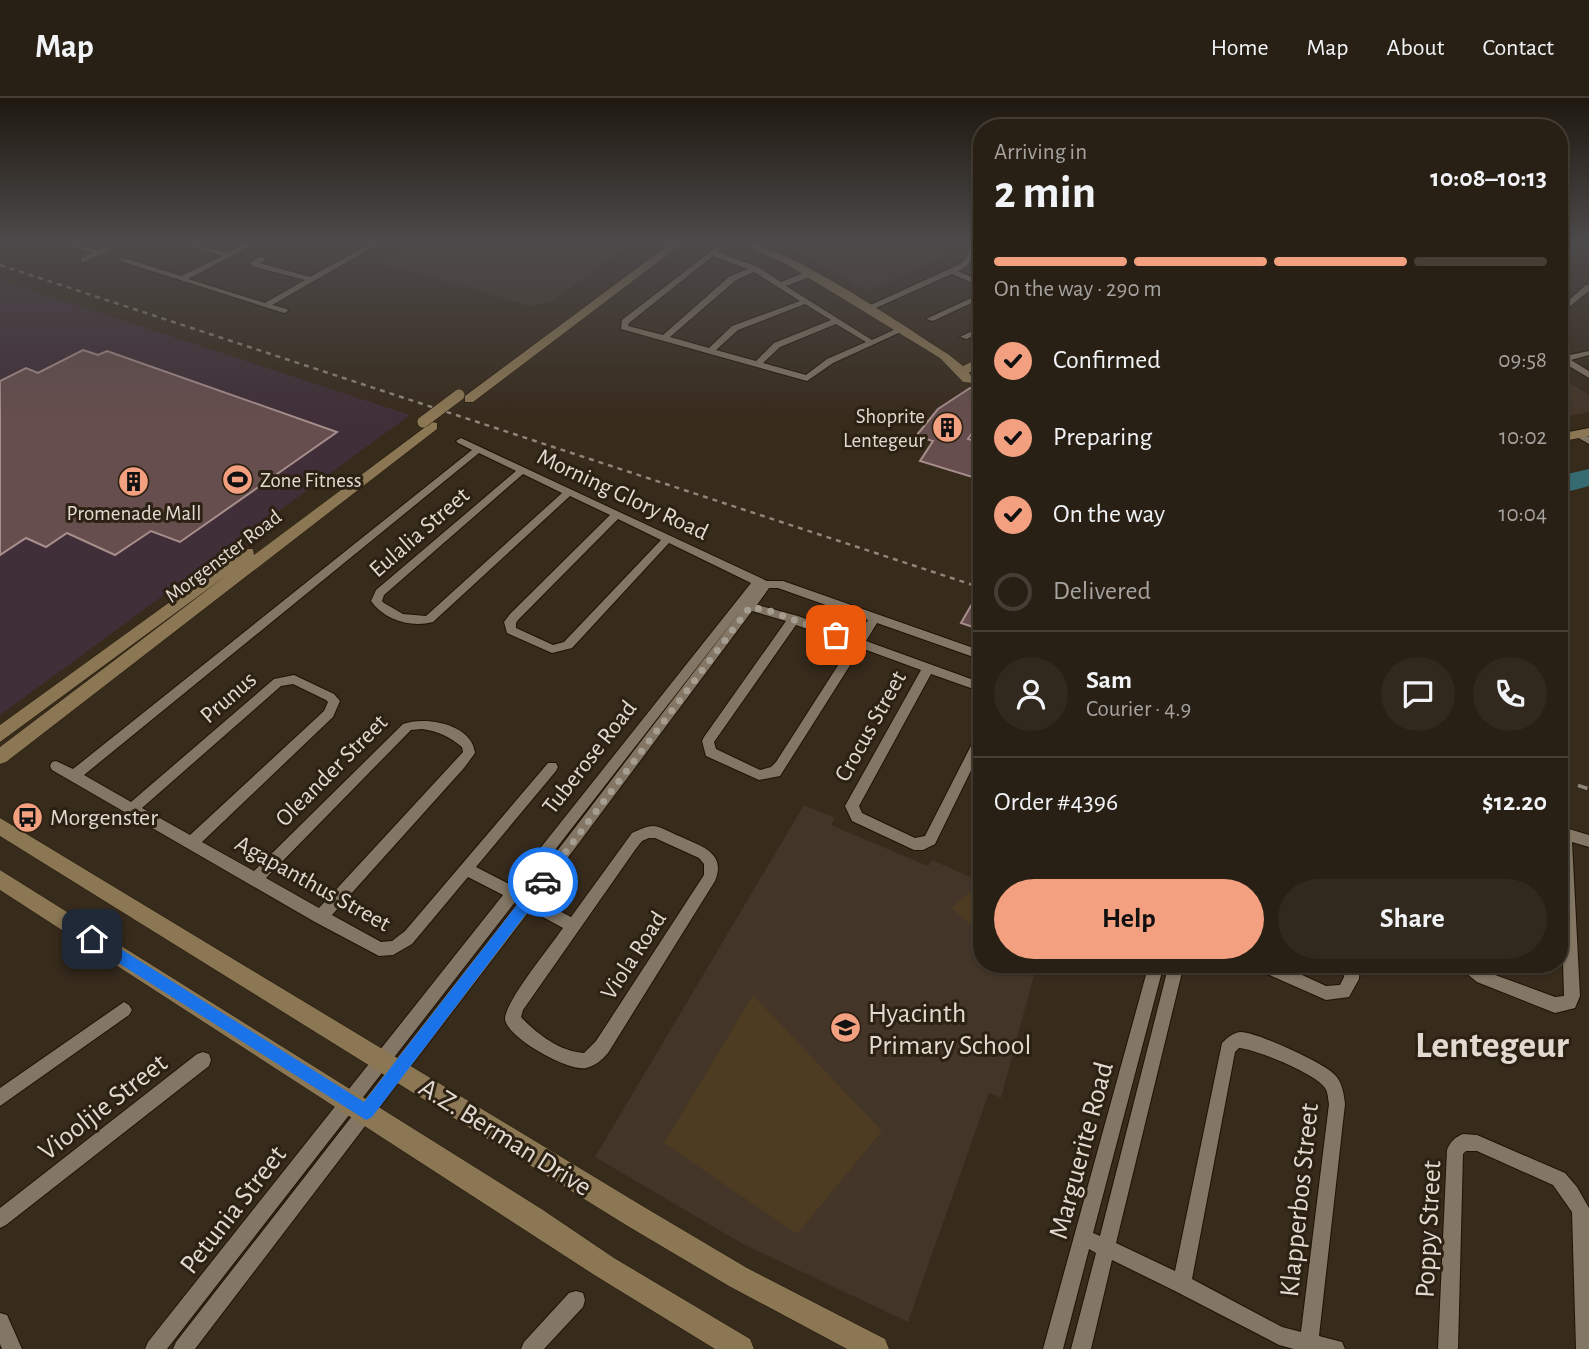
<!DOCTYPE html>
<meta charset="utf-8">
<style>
body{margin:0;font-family:"Alegreya Sans",sans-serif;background:#31281e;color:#f1f3f6;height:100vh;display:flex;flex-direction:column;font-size:26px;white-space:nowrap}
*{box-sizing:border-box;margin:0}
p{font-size:23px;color:#a5a3a0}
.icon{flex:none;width:38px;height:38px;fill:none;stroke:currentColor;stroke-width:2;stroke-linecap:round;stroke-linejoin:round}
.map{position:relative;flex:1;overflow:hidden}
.sheet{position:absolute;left:973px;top:21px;width:595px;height:854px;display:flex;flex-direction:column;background:#292015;border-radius:28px;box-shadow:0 2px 5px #0004,0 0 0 2px #453e34}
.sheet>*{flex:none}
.pin{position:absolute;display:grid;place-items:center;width:60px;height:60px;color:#fff;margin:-30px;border-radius:14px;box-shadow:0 4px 10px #0006}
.courier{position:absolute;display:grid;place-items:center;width:70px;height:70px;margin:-35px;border:5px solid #1a73e8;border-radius:50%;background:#fff;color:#222;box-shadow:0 2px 9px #0007}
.headline em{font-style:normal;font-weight:700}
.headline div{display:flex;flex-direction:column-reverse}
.headline{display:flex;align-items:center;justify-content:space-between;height:119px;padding:0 21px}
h1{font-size:46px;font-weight:700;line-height:52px}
.bar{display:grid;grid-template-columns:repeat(4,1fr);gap:10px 7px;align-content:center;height:84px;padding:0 21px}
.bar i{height:9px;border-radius:5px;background:#453e34}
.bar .on{background:#f2a07f}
.bar p{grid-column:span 4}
.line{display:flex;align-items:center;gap:18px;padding:0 21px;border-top:2px solid #453e34}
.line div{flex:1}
.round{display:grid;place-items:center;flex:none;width:74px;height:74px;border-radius:37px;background:#31281e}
ol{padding:0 21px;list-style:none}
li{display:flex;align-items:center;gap:21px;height:77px}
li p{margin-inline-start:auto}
li .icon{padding:7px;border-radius:50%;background:#f2a07f;color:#111;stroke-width:4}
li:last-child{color:#a5a3a0}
li i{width:38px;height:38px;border:4px solid #453e34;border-radius:50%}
.action{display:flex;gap:14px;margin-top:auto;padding:14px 21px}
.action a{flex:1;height:80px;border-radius:42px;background:#f2a07f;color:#111;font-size:28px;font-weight:700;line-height:80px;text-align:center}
.action a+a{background:#31281e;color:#f1f3f6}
header{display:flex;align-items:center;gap:42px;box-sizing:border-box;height:98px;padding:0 35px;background:#292015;border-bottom:2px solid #453e34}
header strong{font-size:33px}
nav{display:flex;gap:38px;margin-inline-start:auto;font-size:24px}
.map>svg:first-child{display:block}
</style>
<header>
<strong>Map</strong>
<nav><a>Home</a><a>Map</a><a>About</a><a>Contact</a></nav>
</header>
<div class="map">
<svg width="1589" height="1251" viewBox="0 0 1589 1251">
<rect width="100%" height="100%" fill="#372b1c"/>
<path fill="#402f38" d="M0,182L410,317L0,617Z"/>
<path fill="#433528" d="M413,145H632L551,204L529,208L479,192L379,165Z
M797,145H949L941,160L866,193L791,150Z
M1559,278L1589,297V314L1559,320Z
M804,707L835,720L831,727L928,768L932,762L982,784V866H1037L1001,1000L989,995L908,1224L741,1145L595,1059Z"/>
<path fill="#4d3c22" d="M974,790L982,797V837L952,810Z
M753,897L882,1033L797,1136L664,1045Z"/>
<path fill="#376b72" d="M1589,371V388L1570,393L1559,386V378Z"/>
<path fill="#654e4d" stroke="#a78d8c" stroke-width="2" d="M83,252L98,257L107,253L337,334L180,444L151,433L115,457L67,435L46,449L26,440L0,457V283L26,270L38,275Z
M970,290L982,291V321L968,341L982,345V382L920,363L933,343L916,338L938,311Z
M972,506L982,509V532L961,525Z"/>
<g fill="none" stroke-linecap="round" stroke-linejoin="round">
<defs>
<path id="street" d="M63,145H74L98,153L114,145H123L84,164H81V160L92,155Z
M181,145H192L227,155L247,145H256L188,181L265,205L305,182L251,168V164L260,159L267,161L260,165L310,179L372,145H380L272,207L287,211L288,213L284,215L117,162L124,160L181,178L222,158Z
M971,145H978C974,158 971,167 958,173L982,184V189L952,176L869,213L862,211L960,166L966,161Z
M1562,145H1573L1559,150V146Z
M719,147L723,149L717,154L758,169L781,184L806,174H812V178L786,188L872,242L898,230L905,232L833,265L807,283L621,231L622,222ZM713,158L748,171L730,178L663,237L628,228L629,225ZM754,174L800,203L732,228L709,250L670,239L736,182ZM805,206L831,222L774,245L756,263L716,252L738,232ZM836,226L866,244L827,261L806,277L763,265L780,249Z
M1586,187H1589V193L1559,217V211Z
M982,195V200L933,223L926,221Z
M982,228V233L967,241L960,239Z
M1589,253V257L1571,262L1589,273V280L1559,262V256L1565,258Z
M1578,333L1589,339V346L1575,338V334Z
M461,340L767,483H783L982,553V562L877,525L866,543L982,585V594L931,576L859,708L862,715L915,740L925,738L978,634L982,632V650L935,746L923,752H914L852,723L845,708L921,572L861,550L780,678L759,682L706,658L702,643L704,639L786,523L752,513L537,801L571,819L632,735C639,732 646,728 653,728C662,729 671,735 679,738C700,748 727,754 715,783L608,955C602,962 595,968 586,970C569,974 507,940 505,921C504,905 552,846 563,830L530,812L195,1251H173L176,1244L518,805L515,804L167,1251H145L148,1244L503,797L468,779L412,846L393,857L379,858L315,824L52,672L50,668L52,664L56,663L73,671L472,352L458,345L456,343ZM479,355L516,373L376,492L371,503C384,522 411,530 433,524L570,398L610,417L510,516L504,524L507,535L552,555L572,550L669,445L751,485L511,787L476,769L556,673L558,669L556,665H548L405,833L392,843L381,844L332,817L464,670L475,655C472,626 426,618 403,626L254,773L202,744L333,619L340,603L334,596L294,577L274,581L131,704L84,677ZM523,376L562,395L426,518L403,516L384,505L382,503L384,497ZM618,421L661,442L564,544L553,547L516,530V525L518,522ZM769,490H778L868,522L856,540L798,518L757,507ZM743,510L525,795L523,793ZM796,527L851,547L776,664L771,669L760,672L716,651L714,644ZM293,586L326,602L328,604L324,613L190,737L142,710L281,588ZM422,631C438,633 450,639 462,649L463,654L319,810L266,780L411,632ZM649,740H655L699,760L704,766V777L596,943L584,955C561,954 537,936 521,919L523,912L635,752L642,743Z
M1559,728L1589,737V749L1572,744L1580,898L1575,910L1555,915L1477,884L1461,871L1459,866H1478L1487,874L1555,899L1564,898Z
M1149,866H1164L1093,1135L1100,1138L1169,866H1184L1116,1145L1175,1173L1222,945C1227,940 1233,935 1240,934C1255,933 1323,965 1334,976C1342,983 1344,996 1345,1006L1319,1238L1342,1244L1345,1251H1294L1279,1247L1175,1193L1112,1162L1091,1251H1071L1096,1155L1089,1151L1063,1251H1043ZM1239,950C1255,951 1316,976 1325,990C1328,994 1328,1001 1329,1006L1301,1234L1282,1229L1192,1181L1235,954Z
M1254,866H1278L1326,888L1340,887L1344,879L1346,866H1360L1359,881L1349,899L1326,902L1256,871Z
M124,904L129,907L132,912L129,917L0,1008V990Z
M203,954L209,956L211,962L209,968L6,1127L0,1130V1110L197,956Z
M1463,1036L1477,1037L1565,1075L1577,1089L1589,1110V1251H1576L1572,1114L1553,1087L1477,1053H1466L1463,1056L1458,1251H1438L1447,1052C1450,1044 1455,1039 1463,1036Z
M576,1193L583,1195L585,1202L583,1209L544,1251H521L524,1244L569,1195Z
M0,1215L7,1217L22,1251H2L0,1246Z"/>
<path id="secondary" d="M671,145H683L473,304H465V298Z
M741,145C785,145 905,229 948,256L963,268L971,264L982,266V274H969L971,278H982V286L963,284L940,260L786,166Z
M432,324L437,325V331L6,664L0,666V649L227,477L0,644V627L243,451H253L254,457Z
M1589,330V338L1559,344V336Z
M0,720L644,1109L747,1170L885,1241L889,1251H847L729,1188L626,1127L0,738Z
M0,772L543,1112L614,1160L750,1241L754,1251H715L596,1178L0,792Z"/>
</defs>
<use href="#street" stroke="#1e1305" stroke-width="2"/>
<use href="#secondary" stroke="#1e1305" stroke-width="1"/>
<use href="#street" fill="#837664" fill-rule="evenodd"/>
<use href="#secondary" fill="#8b7754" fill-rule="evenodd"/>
<path stroke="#8f8578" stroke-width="2.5" stroke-dasharray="5 5" stroke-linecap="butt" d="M0,167L982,490"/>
<path stroke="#8f8578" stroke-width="3.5" stroke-dasharray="10 10" stroke-linecap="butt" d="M1559,681L1589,691"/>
<defs>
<path id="secondary-bridge" d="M423,324L459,297"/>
</defs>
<use href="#secondary-bridge" stroke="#1e1305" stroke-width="12" stroke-linecap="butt"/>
<use href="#secondary-bridge" stroke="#8b7754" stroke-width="11"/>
</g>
<linearGradient id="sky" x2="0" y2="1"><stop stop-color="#1e180f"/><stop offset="0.45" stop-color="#4d4a4b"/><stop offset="1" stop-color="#4d4a4b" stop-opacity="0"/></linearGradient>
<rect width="1589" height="320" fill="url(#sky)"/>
<path fill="#1a73e8" d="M543,778L547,780V788L372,1019L366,1022L87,845L85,841L92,834L97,836L364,1004L538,780Z"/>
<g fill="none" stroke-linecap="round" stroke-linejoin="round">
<path stroke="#a69d91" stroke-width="7" stroke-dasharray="0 12.6" d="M543,784L750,509L767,512L836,537"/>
</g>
<defs>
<symbol id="building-disc" viewBox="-11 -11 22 22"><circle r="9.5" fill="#f2a07f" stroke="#2c2112"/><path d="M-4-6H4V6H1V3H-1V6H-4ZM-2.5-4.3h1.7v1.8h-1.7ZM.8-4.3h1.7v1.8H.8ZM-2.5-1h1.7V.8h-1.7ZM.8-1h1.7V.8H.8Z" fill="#111"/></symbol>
<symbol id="stadium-disc" viewBox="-11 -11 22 22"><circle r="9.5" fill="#f2a07f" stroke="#2c2112"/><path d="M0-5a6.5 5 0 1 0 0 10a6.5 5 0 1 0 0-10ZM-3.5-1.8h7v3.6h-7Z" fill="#111"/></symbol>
<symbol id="bus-disc" viewBox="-11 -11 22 22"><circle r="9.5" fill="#f2a07f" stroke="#2c2112"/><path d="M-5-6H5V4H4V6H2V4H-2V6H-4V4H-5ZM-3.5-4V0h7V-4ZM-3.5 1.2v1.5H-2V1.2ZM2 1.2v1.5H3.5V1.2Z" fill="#111"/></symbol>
<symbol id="school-disc" viewBox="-11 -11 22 22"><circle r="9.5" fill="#f2a07f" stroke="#2c2112"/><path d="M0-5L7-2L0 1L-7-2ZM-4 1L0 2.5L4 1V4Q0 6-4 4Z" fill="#111"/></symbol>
</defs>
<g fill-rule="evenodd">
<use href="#building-disc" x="930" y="312" width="35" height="35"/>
<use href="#stadium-disc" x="220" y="364" width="35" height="35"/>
<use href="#building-disc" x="116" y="366" width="35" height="35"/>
<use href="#bus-disc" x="10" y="702" width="35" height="35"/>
<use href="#school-disc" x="828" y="912" width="35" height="35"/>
</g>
<g text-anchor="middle" stroke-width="6" stroke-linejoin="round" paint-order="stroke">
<g font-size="21" fill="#e2dad0" stroke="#2c2112" text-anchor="end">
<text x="925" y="325">Shoprite<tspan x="925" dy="24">Lentegeur</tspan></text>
<text x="260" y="389" text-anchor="start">Zone Fitness</text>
<text x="134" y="422" text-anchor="middle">Promenade Mall</text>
</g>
<g font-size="21" fill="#e2dad0" stroke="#2c2112">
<text transform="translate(223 458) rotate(-37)" y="7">Morgenster Road</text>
</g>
<g font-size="24" fill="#e2dad0" stroke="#2c2112">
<text transform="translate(623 396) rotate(25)" y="8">Morning Glory Road</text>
<text transform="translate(419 434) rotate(-41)" y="8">Eulalia Street</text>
<text transform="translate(228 599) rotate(-41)" y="8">Prunus</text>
<text transform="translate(870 628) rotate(-61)" y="8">Crocus Street</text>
<text transform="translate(589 659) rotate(-52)" y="8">Tuberose Road</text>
<text transform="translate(331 672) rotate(-45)" y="8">Oleander Street</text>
<text transform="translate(313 785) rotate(29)" y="8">Agapanthus Street</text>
<text transform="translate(633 857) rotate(-57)" y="8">Viola Road</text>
</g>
<g font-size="24" fill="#e2dad0" stroke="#2c2112" text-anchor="start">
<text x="50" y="727">Morgenster</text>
</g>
<g font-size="28" fill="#e2dad0" stroke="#2c2112" text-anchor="start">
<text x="868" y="924">Hyacinth<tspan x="868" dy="32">Primary School</tspan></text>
</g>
<g font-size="28" fill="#e2dad0" stroke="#2c2112">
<text transform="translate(102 1008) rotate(-38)" y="10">Viooljie Street</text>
<text transform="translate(506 1038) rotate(32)" y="10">A.Z. Berman Drive</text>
<text transform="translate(1080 1052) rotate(-75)" y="10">Marguerite Road</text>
<text transform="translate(1298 1102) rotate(-84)" y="10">Klapperbos Street</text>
<text transform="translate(232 1111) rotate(-52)" y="10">Petunia Street</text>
<text transform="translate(1427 1131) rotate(-87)" y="10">Poppy Street</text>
</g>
<g font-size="38" font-weight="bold" fill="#e2dad0" stroke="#2c2112">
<text x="1492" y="959">Lentegeur</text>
</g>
</g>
</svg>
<div class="pin" style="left:836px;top:537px;background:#ea580c"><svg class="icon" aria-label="bag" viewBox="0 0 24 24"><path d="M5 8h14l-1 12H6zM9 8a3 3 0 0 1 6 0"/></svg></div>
<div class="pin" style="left:92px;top:841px;background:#1f2937"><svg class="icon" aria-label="home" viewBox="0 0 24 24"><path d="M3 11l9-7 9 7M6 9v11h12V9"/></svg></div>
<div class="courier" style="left:543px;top:784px"><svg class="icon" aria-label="car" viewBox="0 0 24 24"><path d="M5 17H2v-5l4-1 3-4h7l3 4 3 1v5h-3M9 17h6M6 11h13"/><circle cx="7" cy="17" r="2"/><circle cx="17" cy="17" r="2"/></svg></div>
<section class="sheet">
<div class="headline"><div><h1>2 min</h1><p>Arriving in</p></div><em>10:08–10:13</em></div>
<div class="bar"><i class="on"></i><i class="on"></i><i class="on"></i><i></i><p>On the way · 290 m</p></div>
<ol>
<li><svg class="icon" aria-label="check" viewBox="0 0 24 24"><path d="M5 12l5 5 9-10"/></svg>Confirmed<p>09:58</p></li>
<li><svg class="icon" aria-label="check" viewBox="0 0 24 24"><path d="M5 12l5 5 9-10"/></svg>Preparing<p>10:02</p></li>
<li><svg class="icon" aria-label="check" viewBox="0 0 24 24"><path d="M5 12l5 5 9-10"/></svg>On the way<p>10:04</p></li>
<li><i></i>Delivered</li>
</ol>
<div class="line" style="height:126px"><a class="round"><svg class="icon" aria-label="person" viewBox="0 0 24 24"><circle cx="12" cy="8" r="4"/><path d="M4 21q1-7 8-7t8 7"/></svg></a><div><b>Sam</b><p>Courier · 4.9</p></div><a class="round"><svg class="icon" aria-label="chat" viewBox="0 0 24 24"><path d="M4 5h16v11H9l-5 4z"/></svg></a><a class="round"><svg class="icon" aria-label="phone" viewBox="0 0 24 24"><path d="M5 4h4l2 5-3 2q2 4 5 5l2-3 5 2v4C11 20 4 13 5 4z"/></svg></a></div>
<div class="line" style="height:91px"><div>Order #4396</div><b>$12.20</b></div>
<div class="action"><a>Help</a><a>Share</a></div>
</section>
</div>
